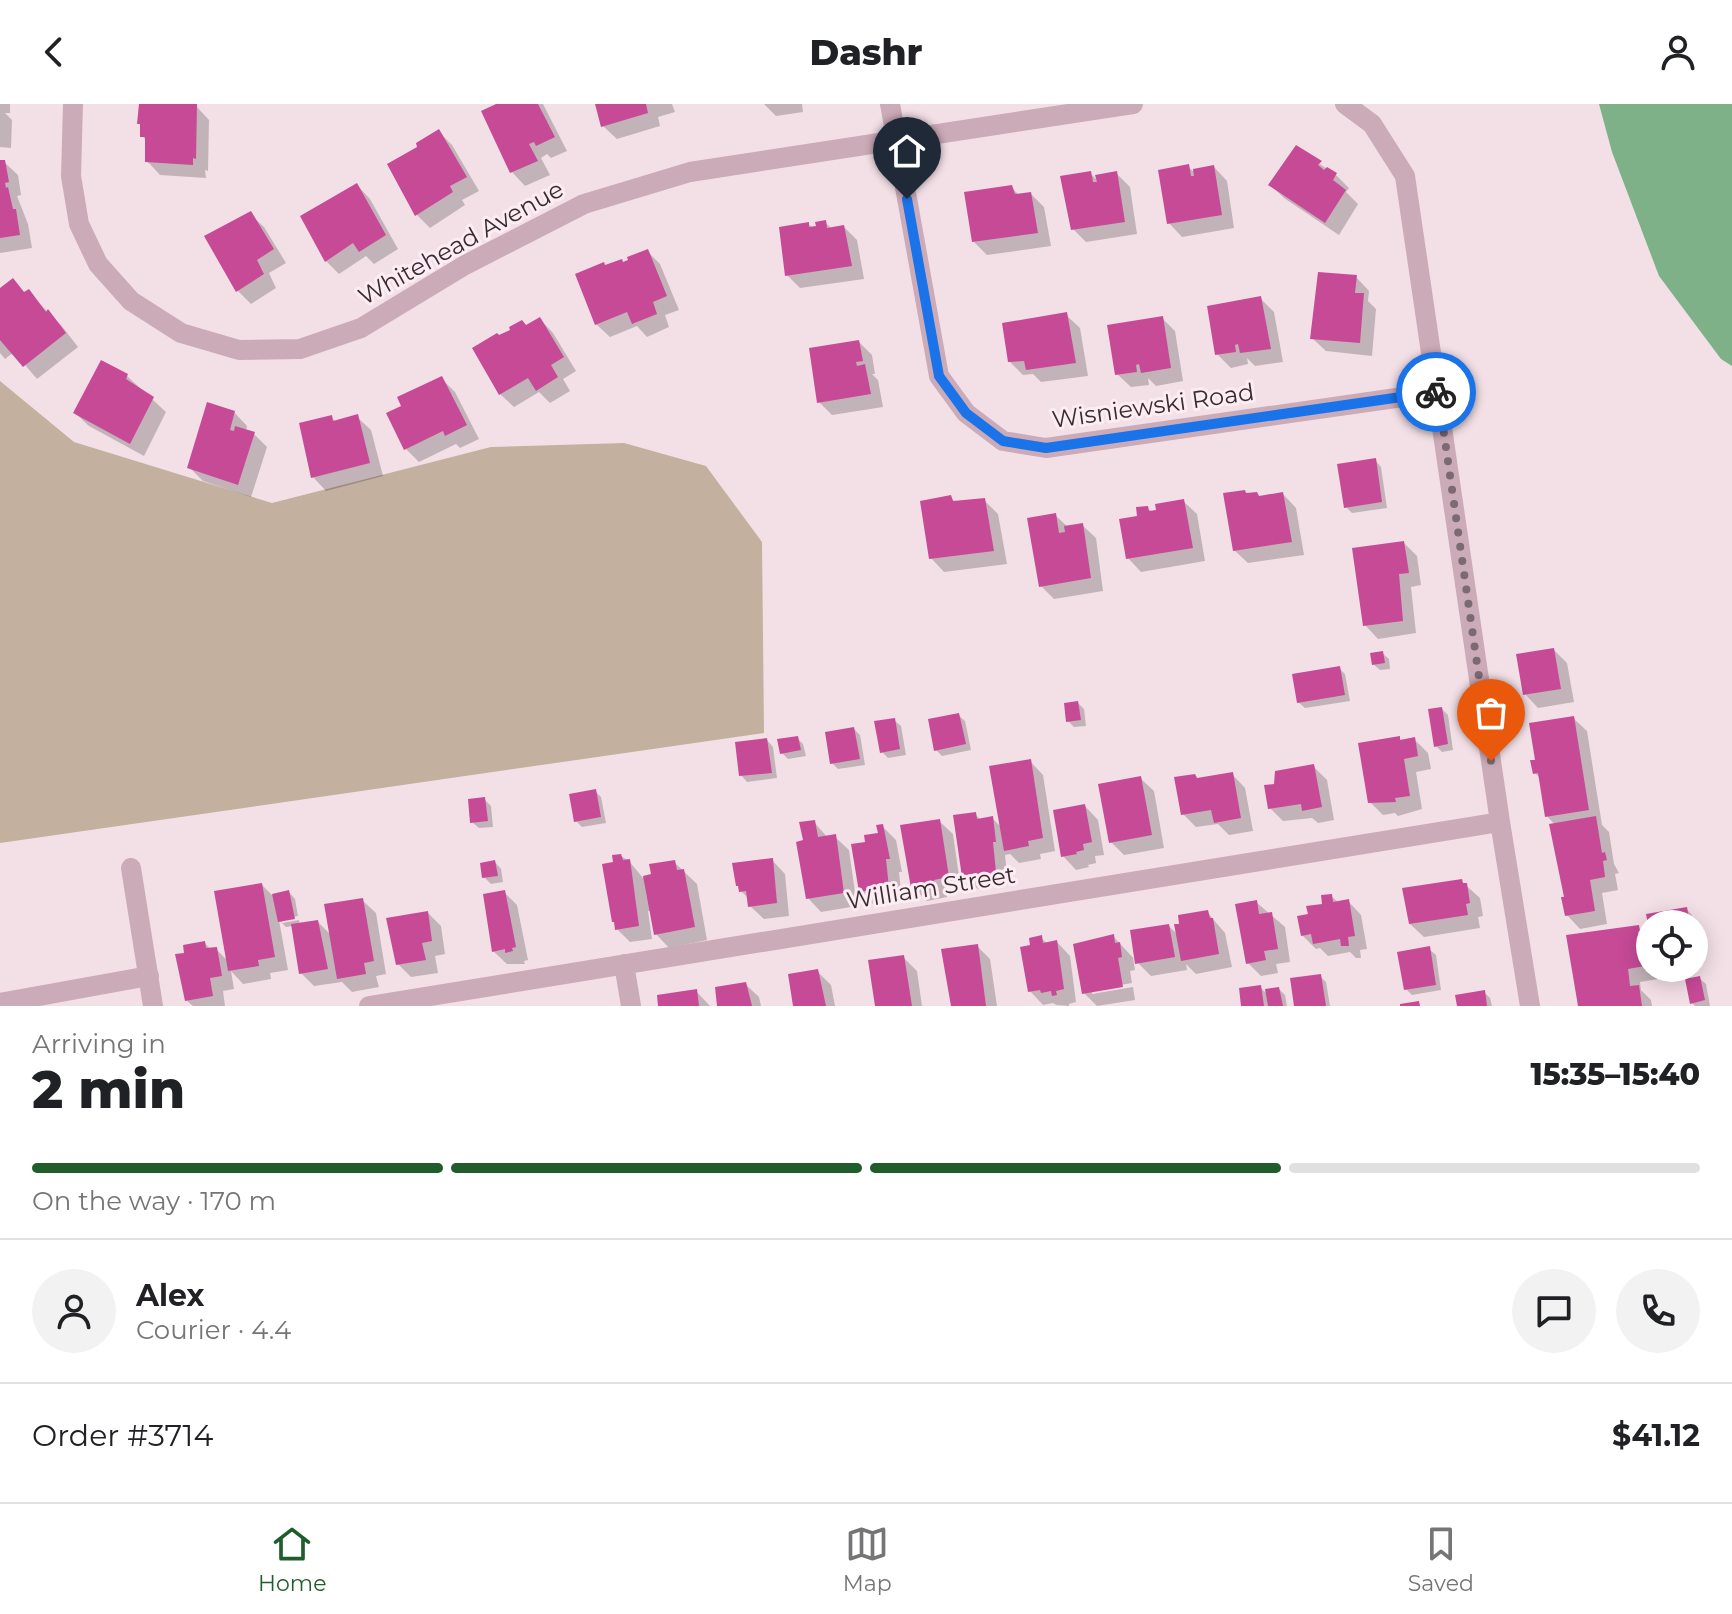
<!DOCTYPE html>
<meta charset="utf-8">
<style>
body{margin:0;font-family:Montserrat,sans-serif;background:#f2f2f2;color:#202124;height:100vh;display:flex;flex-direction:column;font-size:30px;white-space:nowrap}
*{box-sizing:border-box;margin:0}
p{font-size:26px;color:#757577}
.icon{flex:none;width:44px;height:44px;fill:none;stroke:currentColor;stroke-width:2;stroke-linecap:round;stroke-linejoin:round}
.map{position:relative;height:902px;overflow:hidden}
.details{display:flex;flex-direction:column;background:#fff;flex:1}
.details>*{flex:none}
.controls{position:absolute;left:1636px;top:806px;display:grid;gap:16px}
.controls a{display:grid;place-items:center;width:72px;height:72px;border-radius:50%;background:#fff;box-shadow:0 4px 20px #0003;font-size:40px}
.pin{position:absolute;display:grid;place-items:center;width:68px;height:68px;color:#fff;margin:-82px -34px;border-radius:50% 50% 50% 0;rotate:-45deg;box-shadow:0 0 8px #0007}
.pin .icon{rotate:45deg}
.courier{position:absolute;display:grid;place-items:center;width:80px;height:80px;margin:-40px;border:6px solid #1a73e8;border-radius:50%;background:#fff;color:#222;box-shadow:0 2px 10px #0007}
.overview em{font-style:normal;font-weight:800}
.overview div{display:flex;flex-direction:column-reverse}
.overview{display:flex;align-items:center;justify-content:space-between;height:136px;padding:0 32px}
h1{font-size:52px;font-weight:800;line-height:60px}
.bar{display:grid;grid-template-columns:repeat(4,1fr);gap:12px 8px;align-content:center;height:96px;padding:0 32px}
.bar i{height:10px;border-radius:6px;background:#e0e0e0}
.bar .selected{background:#1f5d2c}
.bar p{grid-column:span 4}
.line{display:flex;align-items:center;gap:20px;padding:0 32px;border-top:2px solid #e0e0e0}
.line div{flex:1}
.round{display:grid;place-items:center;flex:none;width:84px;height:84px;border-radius:42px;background:#f2f2f2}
header{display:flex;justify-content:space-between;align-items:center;height:104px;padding:0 32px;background:#fff;font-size:36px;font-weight:800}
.menu{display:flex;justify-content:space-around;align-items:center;height:112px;border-top:2px solid #e0e0e0;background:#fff;font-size:22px;color:#757577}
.menu a{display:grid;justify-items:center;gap:4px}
.menu .selected{color:#1f5d2c}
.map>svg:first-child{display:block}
</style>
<header><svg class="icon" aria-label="back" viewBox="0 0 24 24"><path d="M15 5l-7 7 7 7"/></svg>Dashr<svg class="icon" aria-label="person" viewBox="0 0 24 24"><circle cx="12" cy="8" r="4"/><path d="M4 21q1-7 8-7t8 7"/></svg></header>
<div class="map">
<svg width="1732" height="902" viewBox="0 0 1732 902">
<rect width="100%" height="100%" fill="#f3e0e6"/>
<path fill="#c3b09f" d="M0,277L74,338L272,399L491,343L624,339L706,362L762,438L764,629L0,739Z"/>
<path fill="#7eb187" d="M1599,0H1732V262L1721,255L1659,172L1612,48Z"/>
<path fill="#0003" d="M0,0H10V9H5L12,16L11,44L0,43Z
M500,0H543L567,47L551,54L547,50L541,54L550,71L525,82L512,68L484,8Z
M597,0H672L675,8L658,13L660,22L617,35L603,22Z
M764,0H802L803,8L776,12Z
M196,2L209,16L208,67L205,66L206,74L160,71L147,57V37L142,32Z
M439,28L452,41L479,87L462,96L465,101L430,124L417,111L420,44Z
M1296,44L1336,71L1349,84L1346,88L1358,100L1339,131L1284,94L1271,81Z
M0,58H4L18,71L21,91L17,92L28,120L32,144L0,149Z
M1188,63L1193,67L1214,63L1227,77L1234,124L1182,133L1169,119Z
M1090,69L1099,78L1116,69L1130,83L1137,130L1086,138L1073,125Z
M357,81L370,95L398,145L374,160L366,152L339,170L326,157Z
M1011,83L1020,92L1031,90L1044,103L1051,142L987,151L974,138Z
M250,110L264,123L286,159L269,169L276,184L251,200L238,187Z
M825,118L832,125L844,123L857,136L864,175L800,184L787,171L808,120L813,124Z
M647,147L660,160L679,206L665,211L669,223L647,233L637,222L610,233L596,220L606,163L624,160Z
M1356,173L1369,187L1368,197L1376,205L1372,252L1326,247L1312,234Z
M0,186L28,188L61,221L78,243L37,275L14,248L5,255L0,249Z
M1260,194L1274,208L1283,258L1255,262L1247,254L1248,260L1231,264L1217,250Z
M1066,211L1080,224L1088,272L1041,278L1033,270L1023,271L1010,258Z
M1162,214L1175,227L1183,277L1156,282L1148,274L1149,281L1131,283L1117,270Z
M540,215L553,229L576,267L563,275L570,287L550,299L539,288L514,303L500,290L526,223Z
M859,238L872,251L875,270H872L878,276L883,303L832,311L819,298Z
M127,272L166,308L144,352L89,322L75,309Z
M441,274L455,288L479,335L460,344L456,340L419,358L406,345Z
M234,308L247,322L246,327L254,330L267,343L251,393L203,377L189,363Z
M357,313L371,326L383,372L326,387L313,373L332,314L336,318Z
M1375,356L1381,363L1387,404L1352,409L1346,403Z
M1283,390L1296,404L1304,451L1248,459L1234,446L1247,391L1261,394Z
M951,394L956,399L984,396L998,410L1007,460L944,468L931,454Z
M1183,397L1197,410L1205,457L1141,468L1128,454L1139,414L1147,404L1152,408Z
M1056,412L1068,423L1082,421L1096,434L1103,487L1054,495L1041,482Z
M1404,439L1417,452L1421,481L1411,483L1416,529L1378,535L1365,521Z
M1554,546L1567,559L1574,598L1538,604L1525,590Z
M1382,549L1389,555L1390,565L1380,566L1373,560Z
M1339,564L1345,570L1350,597L1305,604L1298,598Z
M1078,599L1084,605L1086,622L1074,623L1068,617Z
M1442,605L1448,611L1453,646L1442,648L1436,642Z
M958,611L965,617L971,646L942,652L936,646Z
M1573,614L1587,627L1602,721L1609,728L1614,760L1619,769L1615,770L1618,786L1602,789L1607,820L1580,825L1567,811L1555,721L1547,712L1541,675L1535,669L1537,657Z
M894,616L901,622L906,651L888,654L882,648Z
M854,625L860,631L865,661L838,665L832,659Z
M797,634L803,640L806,652L788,655L782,649Z
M1399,634L1402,637L1414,635L1428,649L1431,665L1416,668L1422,705L1398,712L1395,709L1383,711L1370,698Z
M767,636L773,643L777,674L747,678L741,671Z
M1030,657L1043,671L1055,747L1040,750L1041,755L1019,759L1010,750L1005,751L1008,780L978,785L964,772L975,710L981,716L992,714L1002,724Z
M1314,663L1327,676L1334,716L1318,719L1312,714L1283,717L1270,704L1276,681Z
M1232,670L1245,684L1253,727L1229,731L1218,720L1196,723L1183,710L1195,672L1199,676Z
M1140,674L1154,687L1164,744L1124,751L1111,738Z
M595,687L601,693L606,719L582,723L576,717Z
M484,695L491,702L493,723L479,724L472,718Z
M1085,702L1098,716L1104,751L1095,752L1096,759L1088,761L1089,763L1076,766L1063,752Z
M939,717L953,730L961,786L947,789V793L927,797L913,783Z
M814,718L828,734L835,733L849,746L857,802L821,808L808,794L805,738Z
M882,722L896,736L902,768H899L902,797L874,801L860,787L867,740L880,731Z
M621,752L629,757L643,774L654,772L674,758L697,780L707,836L669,844L656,830L651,807H648L652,835L630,838L617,825L616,760Z
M772,756L785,770L789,812L764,815L750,802L749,795L741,787Z
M495,758L501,765L503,778L491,780L484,773Z
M1461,777L1480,794L1483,812L1478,813L1480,824L1424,833L1410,820Z
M262,781L273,792L289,788L295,795L298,812L282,815V819L279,816L288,866L270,869L271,875L243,880L231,867L234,885L223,887L225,902H193L186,896L187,851L205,839L211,846L216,845L228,857Z
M504,788L517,801L528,856L524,857L525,860H507L493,847Z
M1331,792L1339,799L1348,797L1361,811L1367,845L1360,846L1361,854H1356L1350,848L1328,852L1320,844L1316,845L1302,831L1310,812L1324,801Z
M362,796L376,809L386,870L376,872L379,883L352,888L342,878L314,882L301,869L293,822L286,823L282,819L299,816L300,821L318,818L332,832Z
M1256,798L1285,823L1290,858L1276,860L1278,869L1261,872L1248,859Z
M1686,805L1692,811L1694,820H1650Z
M1207,808L1225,829L1232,863L1196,870L1186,860L1187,866L1151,872L1133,854L1135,866L1130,867L1132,879L1092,886V890L1133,883L1135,896L1097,902L1084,889L1113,832L1137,858L1169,822L1178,831Z
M428,809L441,822L445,850L435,852L438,869L411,873L398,860Z
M1638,823L1650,835V864H1656L1658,875L1640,878L1641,886L1651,896L1652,902H1580Z
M1041,834L1048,840L1057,838L1070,852L1076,898L1069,900V902L1056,901L1053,899L1043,901L1030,887Z
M977,842L990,855L997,902H953Z
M1429,845L1436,851L1441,886L1412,891L1406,885Z
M904,854L917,867L922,902H877Z
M817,867L831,881L835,902H796Z
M1320,872L1326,878L1330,902H1296Z
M1699,874L1706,880L1710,902H1695L1692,899Z
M745,880L759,893L761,902H720Z
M1260,883L1268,891L1279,885L1285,891L1287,902H1243Z
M696,887L710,902H660Z
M1484,888L1490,894L1492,902H1459Z"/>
<path fill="#c74a97" d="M139,0H197L196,55L193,54V61L145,58V33H140V20H137Z
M496,0H538L555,33L536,42L534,38L529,40L538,57L510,69L481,7Z
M595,0H646L648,9L601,23Z
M439,25L467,73L450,82L453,88L415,112L387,60L417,43L416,39Z
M1296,41L1322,57L1318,61L1324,66L1327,63L1337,69L1333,76L1346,86L1325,119L1268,81Z
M0,56H5L9,78L5,79L6,84L8,83L13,105H16L20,131L0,134Z
M1189,60L1191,72H1194L1193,65L1214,61L1222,111L1167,120L1158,66Z
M1091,67L1093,78H1097L1095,71L1117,67L1125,118L1071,126L1060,72Z
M357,79L386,131L359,148L353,139L325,158L300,112Z
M1012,81L1015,90L1031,88L1038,129L972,138L964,88Z
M251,107L274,145L257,156L264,170L236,188L204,132Z
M826,116L827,124L844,121L852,162L785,172L779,123L809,118V123L816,122L815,118Z
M648,145L667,192L653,198L657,210L632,220L627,208L595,221L575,170L604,158L605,161L622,155L623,158L628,156L627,153Z
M1318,168L1357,171L1355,189H1364L1360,239L1310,235Z
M13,174L24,188L29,185L46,208L48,205L66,229L23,263L0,236V184Z
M1261,192L1271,245L1240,249L1238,240L1235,241L1236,248L1215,251L1207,202Z
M1067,208L1076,259L1026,266L1024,257L1008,258L1002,219Z
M1163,212L1171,264L1141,269L1139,260L1136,261L1137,268L1115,271L1107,221Z
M540,213L564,253L551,261L558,273L536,287L528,274L499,291L472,244L497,229L499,231L510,226L509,223L522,216L526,221Z
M859,236L863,257L856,258L857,262L865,260L871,290L817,299L809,244Z
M101,256L128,270L126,275L154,293L130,340L73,309Z
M442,272L467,321L445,332L443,327L404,346L386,309L401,302L397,293Z
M207,298L235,307L230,326L234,327L235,322L255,328L238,381L187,364Z
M358,310L370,359L311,374L299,319L332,311L333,317Z
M1376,354L1382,398L1344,404L1337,360Z
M1245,386L1246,389L1257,388L1259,392L1283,388L1292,438L1233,447L1223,389Z
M951,391L953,397L985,394L994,447L929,455L920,397Z
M1184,395L1193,444L1126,455L1119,415L1137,412L1136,403L1148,402L1149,407L1156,406L1155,400Z
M1056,409L1059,429L1065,428L1064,422L1083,419L1091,474L1039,483L1027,414Z
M1404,437L1409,469L1399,470L1403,517L1363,522L1352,444Z
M1554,544L1561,585L1523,591L1516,550Z
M1383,547L1385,559L1372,561L1370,549Z
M1340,562L1345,591L1297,599L1292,570Z
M1078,597L1081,616L1066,618L1064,599Z
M1442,603L1448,640L1434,643L1428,605Z
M959,609L966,640L934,647L928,615Z
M1574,612L1589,706L1545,713L1538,669L1533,670L1530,656H1535L1529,619Z
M895,614L900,645L880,649L874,617Z
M854,623L860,655L830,660L825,628Z
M798,632L801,646L780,650L777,635Z
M1400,632V636L1415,633L1418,652L1404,655L1410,692L1395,694L1396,698L1368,699L1358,639Z
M767,634L772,669L739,672L735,638Z
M1031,655L1043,734L1028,737L1029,742L1004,747L989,662Z
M1314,660L1322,703L1302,707L1301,700L1268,705L1264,681L1274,680L1275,667Z
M1233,668L1241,714L1214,719L1211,706L1181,711L1174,673L1195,670L1197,674Z
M1141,672L1152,731L1109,739L1098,680Z
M596,685L601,713L574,718L569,690Z
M485,693L488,717L470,719L468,695Z
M1085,700L1092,738L1083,740L1084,746L1076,748L1077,750L1061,753L1053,706Z
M976,708L977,715L993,712L996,738H993L996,768L962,773L953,711Z
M1596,712L1602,749L1605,748L1607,756L1603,757L1605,773L1590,776L1595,807L1565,812L1561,793H1564L1549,720Z
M940,715L949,773L934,776L935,780L911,784L900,721Z
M815,716L818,733L836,730L844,789L806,795L796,738L803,736L799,718Z
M883,720L890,755H886L889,784L859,788L851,740L865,738L864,731L878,729L876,721Z
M621,750L623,756L630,755L639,822L615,826L614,818H612L602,760L613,758L612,751Z
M773,754L777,799L748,803L746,787L739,788L738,782H736L732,759Z
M495,756L498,772L482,774L480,759Z
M675,756L677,766L684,765L695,823L654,831L643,772L651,770L649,760Z
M1462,775L1463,779H1467L1470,799L1466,800L1468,811L1409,820L1402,784Z
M262,779L275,853L258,856L259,862L228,867L214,787Z
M289,786L295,815L278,818L272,790Z
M505,786L516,843L512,844L513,847L505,849V845L492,848L483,790Z
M1332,790L1333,798L1349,795L1355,832L1348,833L1349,842H1341L1340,835L1313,840L1311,830L1301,832L1297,812L1308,810L1306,802L1322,800L1321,791Z
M363,794L374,857L364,859L366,870L337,875L324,800Z
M1257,796L1259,810L1272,808L1278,845L1264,847L1266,856L1246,860L1235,800Z
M1687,803L1690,820H1648L1646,810Z
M1208,806L1210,814H1213L1219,850L1181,857L1174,820H1179L1178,811Z
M428,807L432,837L422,839L426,856L396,861L386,814Z
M318,816L328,865L299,870L291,820Z
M1169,820L1175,853L1135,860L1130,826Z
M1639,821L1645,862L1628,865L1630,882L1639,881L1642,902H1578L1566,831Z
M1114,830L1115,839L1120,838L1122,853L1118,854L1123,883L1082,890L1073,840Z
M1042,831L1043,839L1057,836L1064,885L1056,887L1057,891L1052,892L1051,887L1041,889L1040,886L1028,888L1020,843L1030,841L1029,834Z
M205,837L206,844L217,843L222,872L210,874L213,892L185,897L175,850L184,849L183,841Z
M978,840L986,902H951L941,845Z
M1430,842L1436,881L1404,886L1397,848Z
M904,851L912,902H875L868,856Z
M818,865L826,902H793L788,870Z
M1321,870L1326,902H1294L1290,874Z
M1700,872L1705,896L1690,900L1685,875Z
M746,878L752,902H717L715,883Z
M1261,881L1264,902H1241L1239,884Z
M1279,883L1283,902H1268L1265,885Z
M697,885L699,902H658L657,891Z
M1485,886L1487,902H1457L1455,891Z
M1419,897L1420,902H1400V900Z"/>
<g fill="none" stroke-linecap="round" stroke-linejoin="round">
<path stroke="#ccabb8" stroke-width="20" d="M73,0L71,72L79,120L98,160L131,197L181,229L239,246L300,245L361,224L465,161L584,100L690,68L1133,0
M890,0L939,272L966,309L1003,337L1046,344L1438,288
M1345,0L1372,20L1405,72L1500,718L1530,902
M131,764L153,902
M624,860L631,902
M0,899L149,872
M369,902L1500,718"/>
</g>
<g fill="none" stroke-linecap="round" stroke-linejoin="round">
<path stroke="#7b6a72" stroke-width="8" stroke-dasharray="0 14.4" d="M1436,288H1438L1491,657"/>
<path stroke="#1a73e8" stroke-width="10" d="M907,95L939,272L966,309L1003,337L1046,344L1436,288"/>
</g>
<g text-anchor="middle" stroke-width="6" stroke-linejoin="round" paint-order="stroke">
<g font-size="24" fill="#3a2a33" stroke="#fbedf1">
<text transform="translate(461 139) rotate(-29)" y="8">Whitehead Avenue</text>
<text transform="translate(1153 302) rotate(-8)" y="8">Wisniewski Road</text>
<text transform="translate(931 784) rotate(-9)" y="8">William Street</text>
</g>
</g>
</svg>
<div class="controls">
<a><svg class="icon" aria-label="locate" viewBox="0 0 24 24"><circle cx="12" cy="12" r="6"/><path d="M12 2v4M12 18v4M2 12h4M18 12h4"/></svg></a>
</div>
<div class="pin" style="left:1491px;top:657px;background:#ea580c"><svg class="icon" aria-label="bag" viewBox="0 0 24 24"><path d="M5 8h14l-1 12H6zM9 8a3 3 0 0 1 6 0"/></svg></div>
<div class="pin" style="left:907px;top:95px;background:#1f2937"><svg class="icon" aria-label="home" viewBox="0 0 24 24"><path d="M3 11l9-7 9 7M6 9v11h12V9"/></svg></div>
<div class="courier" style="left:1436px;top:288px"><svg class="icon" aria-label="bike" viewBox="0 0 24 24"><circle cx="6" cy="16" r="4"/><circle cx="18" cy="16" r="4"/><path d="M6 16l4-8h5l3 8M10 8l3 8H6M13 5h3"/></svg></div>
</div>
<section class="details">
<div class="overview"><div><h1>2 min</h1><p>Arriving in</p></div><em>15:35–15:40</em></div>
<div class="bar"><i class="selected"></i><i class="selected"></i><i class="selected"></i><i></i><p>On the way · 170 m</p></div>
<div class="line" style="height:144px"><a class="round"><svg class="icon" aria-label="person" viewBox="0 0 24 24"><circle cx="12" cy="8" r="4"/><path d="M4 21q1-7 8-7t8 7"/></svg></a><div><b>Alex</b><p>Courier · 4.4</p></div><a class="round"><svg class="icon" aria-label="chat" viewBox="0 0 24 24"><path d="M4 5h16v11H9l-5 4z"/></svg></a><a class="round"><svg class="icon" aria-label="phone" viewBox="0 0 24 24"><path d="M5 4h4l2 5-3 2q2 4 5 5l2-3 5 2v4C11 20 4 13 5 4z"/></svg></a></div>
<div class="line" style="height:104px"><div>Order #3714</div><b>$41.12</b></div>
</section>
<nav class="menu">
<a class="selected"><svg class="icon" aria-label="home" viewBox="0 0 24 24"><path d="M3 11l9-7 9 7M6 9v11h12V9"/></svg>Home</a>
<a><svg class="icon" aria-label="map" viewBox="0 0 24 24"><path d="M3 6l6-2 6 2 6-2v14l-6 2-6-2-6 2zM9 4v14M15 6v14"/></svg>Map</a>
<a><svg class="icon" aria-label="saved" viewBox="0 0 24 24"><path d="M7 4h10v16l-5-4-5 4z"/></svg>Saved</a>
</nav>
